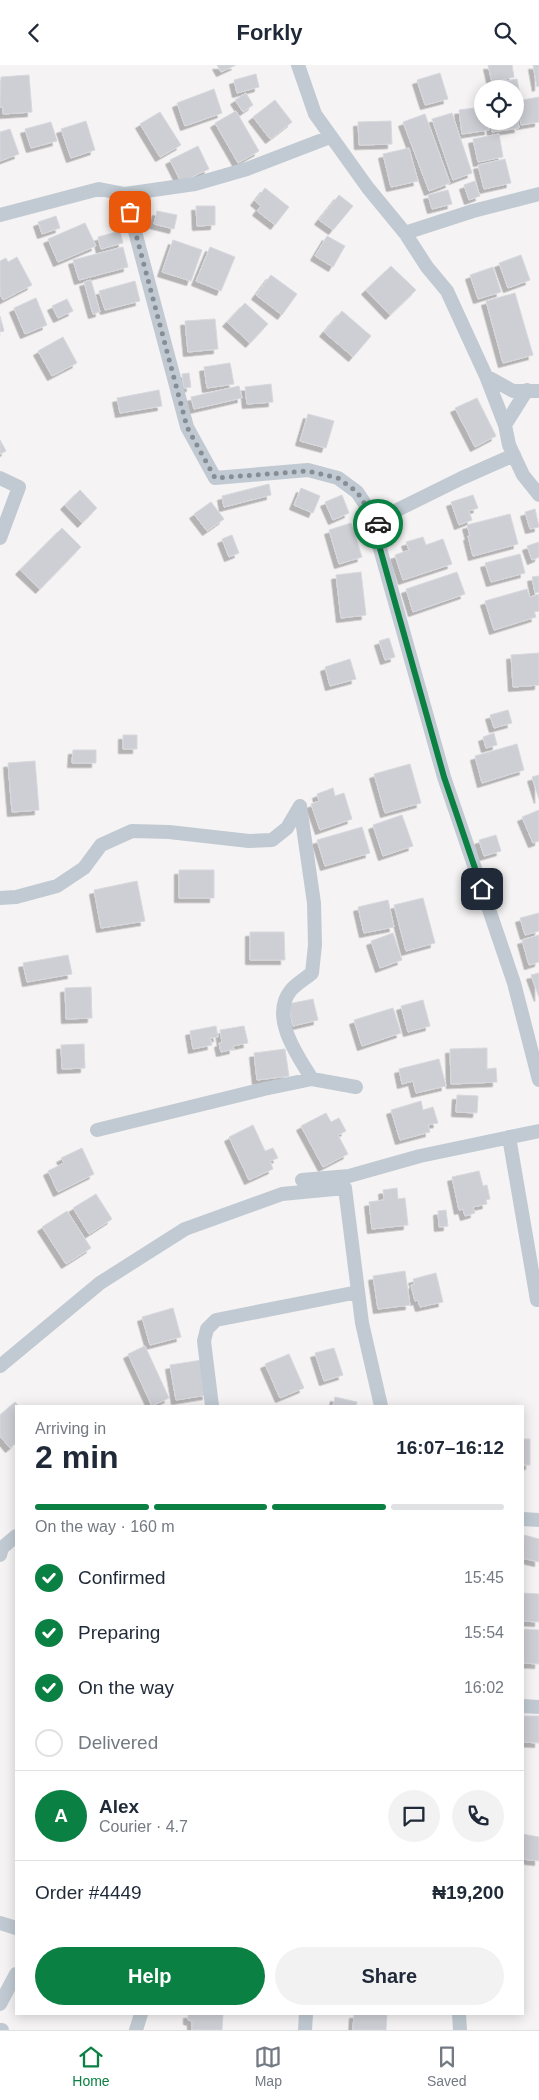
<!DOCTYPE html>
<meta charset="utf-8">
<style>
body{margin:0;font-family:Helvetica,sans-serif;background:#f2f2f3;color:#1f2937;height:100vh;display:flex;flex-direction:column;font-size:19px;white-space:nowrap}
*{box-sizing:border-box;margin:0}
p{font-size:16px;color:#747a83}
.icon{flex:none;width:28px;height:28px;fill:none;stroke:currentColor;stroke-width:2;stroke-linecap:round;stroke-linejoin:round}
.map{position:relative;flex:1;overflow:hidden}
.drawer{position:absolute;left:15px;top:1340px;width:509px;height:610px;display:flex;flex-direction:column;background:#fff;border-radius:0px;box-shadow:0 2px 12px #0003}
.drawer>*{flex:none}
.buttons{position:absolute;left:474px;top:15px;display:grid;gap:10px}
.buttons a{display:grid;place-items:center;width:50px;height:50px;border-radius:50%;background:#fff;box-shadow:0 2px 12px #0003;font-size:25px}
.pin{position:absolute;display:grid;place-items:center;width:42px;height:42px;color:#fff;margin:-21px;border-radius:10px;box-shadow:0 2px 8px #0006}
.courier{position:absolute;display:grid;place-items:center;width:50px;height:50px;margin:-25px;border:4px solid #0b8043;border-radius:50%;background:#fff;color:#222;box-shadow:0 1px 6px #0007}
.head em{font-style:normal;font-weight:700}
.head div{display:flex;flex-direction:column-reverse}
.head{display:flex;align-items:center;justify-content:space-between;height:85px;padding:0 20px}
h1{font-size:32px;font-weight:700;line-height:38px}
.bar{display:grid;grid-template-columns:repeat(4,1fr);gap:8px 5px;align-content:center;height:60px;padding:0 20px}
.bar i{height:6px;border-radius:4px;background:#e0e1e3}
.bar .current{background:#0b8043}
.bar p{grid-column:span 4}
.line{display:flex;align-items:center;gap:12px;padding:0 20px;border-top:1px solid #e0e1e3}
.line div{flex:1}
.round{display:grid;place-items:center;flex:none;width:52px;height:52px;border-radius:26px;background:#f2f2f3}
ol{padding:0 20px;list-style:none}
li{display:flex;align-items:center;gap:15px;height:55px}
li p{margin-inline-start:auto}
li .icon{padding:5px;border-radius:50%;background:#0b8043;color:#fff;stroke-width:4}
li:last-child{color:#747a83}
li i{width:28px;height:28px;border:2px solid #e0e1e3;border-radius:50%}
.button{display:flex;gap:10px;margin-top:auto;padding:10px 20px}
.button a{flex:1;height:58px;border-radius:30px;background:#0b8043;color:#fff;font-size:20px;font-weight:700;line-height:58px;text-align:center}
.button a+a{background:#f2f2f3;color:#1f2937}
header{display:flex;justify-content:space-between;align-items:center;height:65px;padding:0 20px;background:#fff;font-size:22px;font-weight:700}
.dock{display:flex;justify-content:space-around;align-items:center;height:70px;border-top:1px solid #e0e1e3;background:#fff;font-size:14px;color:#747a83}
.dock a{display:grid;justify-items:center;gap:2px}
.dock .current{color:#0b8043}
.map>svg:first-child{display:block}
</style>
<header><svg class="icon" aria-label="back" viewBox="0 0 24 24"><path d="M15 5l-7 7 7 7"/></svg>Forkly<svg class="icon" aria-label="search" viewBox="0 0 24 24"><circle cx="10" cy="10" r="6"/><path d="M15 15l6 6"/></svg></header>
<div class="map">
<svg width="539" height="1965" viewBox="0 0 539 1965">
<defs>
<filter id="shadow"><feDropShadow dx="-4.5" dy="4.5" stdDeviation="0" flood-color="#0004"/></filter>
</defs>
<rect width="100%" height="100%" fill="#f5f3f3"/>
<path fill="#cdcfd5" stroke="#d7d9de" filter="url(#shadow)" d="M217,0H236L221,7Z
M488,0H512L514,12L492,17Z
M533,0H539V21L537,22Z
M440,8L448,34L425,40L417,15Z
M256,9L259,22L237,28L234,15Z
M29,10L32,47L3,49V42H0L1,12Z
M517,14L520,30L515,31V24H489L488,19Z
M214,24L222,48L185,61L177,38Z
M246,28L253,40L243,47L235,35Z
M539,32V57L521,60L517,36Z
M275,35L292,57L270,74L253,52Z
M515,36L519,63L492,67L491,56H515Z
M482,42V56H488L489,65L462,69L459,45Z
M236,46L259,86L238,98L215,58Z
M160,47L181,80L160,92L140,59Z
M452,48L472,108L453,115L432,54Z
M425,49L450,118L429,126L403,57Z
M86,56L95,85L71,93L61,64Z
M391,56L392,79L359,80L358,57Z
M51,57L57,76L31,83L25,64Z
M10,64L19,89L0,96V67Z
M499,69L503,92L478,97L473,74Z
M198,81L209,104L181,117L170,95Z
M409,83L418,116L391,122L383,89Z
M505,94L511,118L484,124L478,100Z
M475,116L480,131L469,135L464,120Z
M265,123L289,142L275,160L257,146L261,141L255,136Z
M448,125L452,139L432,144L428,130Z
M339,130L353,141L333,165L319,155Z
M196,141H215V160L197,161Z
M157,146L177,150L174,164L154,159Z
M56,151L60,163L42,169L38,157Z
M85,158L96,181L58,197L48,174Z
M120,166L123,178L101,184L98,172Z
M327,171L345,181L333,202L315,191Z
M173,175L202,185L191,216L162,207Z
M123,182L128,202L79,215L73,195Z
M210,182L235,192L221,226L196,216Z
M521,190L530,215L508,223L499,198Z
M17,192L32,220L3,235L0,229V196L6,193L8,197Z
M391,201L416,225L390,250L366,225Z
M493,202L501,227L478,234L470,210Z
M271,210L297,229L282,250L256,230Z
M91,215L100,247L93,249L84,217Z
M135,216L140,236L105,245L99,226Z
M515,228L533,290L503,298L486,236Z
M36,233L47,260L25,269L14,243Z
M67,234L73,246L58,253L52,241Z
M245,238L268,259L250,278L227,257Z
M342,246L371,271L353,292L324,267Z
M0,251L4,266L0,267Z
M215,254L218,284L188,287L185,256Z
M63,272L77,298L52,311L38,286Z
M230,298L234,319L207,323L204,302Z
M189,308L191,322L184,323L182,309Z
M271,319L273,337L247,339L245,322Z
M239,321L242,333L194,344L191,332Z
M159,325L162,341L120,348L117,333Z
M477,333L496,371L475,382L455,343Z
M308,349L334,356L326,383L300,376Z
M0,375L6,386L0,389Z
M269,419L271,430L224,442L222,431Z
M301,423L320,431L313,448L294,440Z
M80,425L97,443L82,458L65,440Z
M342,430L349,448L333,455L325,437Z
M473,430L478,443L469,446L472,455L459,460L451,437Z
M211,437L224,454L207,466L194,449Z
M535,444L539,462L530,464L525,447Z
M510,449L518,479L473,491L468,471H470L467,460Z
M351,458L362,492L339,499L329,465Z
M62,463L81,482L40,524L20,505Z
M232,470L239,488L229,492L222,474Z
M423,472L426,480L443,474L452,499L403,515L395,490L409,485L406,477Z
M539,477V492L532,495L527,481Z
M520,489L525,508L491,517L485,498Z
M361,507L366,550L341,553L336,510Z
M457,507L465,529L413,547L406,524Z
M539,511V527L535,528L532,512Z
M527,524L530,532L539,529V546L534,547L536,552L494,565L485,536Z
M389,573L395,592L385,595L379,576Z
M539,588V620L513,622L511,590Z
M350,594L356,614L330,621L325,602Z
M508,645L512,658L494,663L490,650Z
M494,668L497,680L486,683L483,672Z
M123,670H137V684H123Z
M517,679L524,705L482,718L475,691Z
M73,685H96V698H72Z
M35,696L39,745L12,747L8,698Z
M410,699L421,738L385,748L374,709Z
M539,710V734L532,712Z
M333,723L335,731L344,728L352,754L320,765L311,739L319,736L317,729Z
M539,745V776L533,778L522,752Z
M402,750L413,781L383,791L373,760Z
M362,762L370,788L325,801L317,775Z
M496,770L501,786L484,791L479,775Z
M179,805H214V833H179Z
M137,816L145,856L101,863L94,825Z
M423,833L435,878L406,886L394,840Z
M388,835L394,862L364,868L358,842Z
M539,848V866L525,870L520,853Z
M250,867H284L285,895H250Z
M393,868L402,895L380,903L371,876Z
M539,870V897L529,900L522,875Z
M68,890L72,909L27,917L23,898Z
M539,908V932L531,910Z
M91,922L92,953L66,954L65,923Z
M313,934L318,955L293,961L288,939Z
M423,935L430,961L408,967L401,941Z
M393,943L401,968L362,981L354,955Z
M216,961L218,972L210,973L212,980L193,984L190,966Z
M244,961L248,978L233,981L234,984L221,987L219,978L222,977L220,965Z
M84,979L85,1003L62,1004L61,980Z
M487,983V1004L496,1003L497,1017L451,1019L450,984Z
M285,984L289,1011L257,1015L254,988Z
M439,994L446,1021L416,1028L413,1016L402,1019L399,1004Z
M457,1030L478,1031L477,1048L456,1047Z
M421,1036L423,1045L433,1042L438,1058L428,1060L430,1067L400,1075L391,1045Z
M326,1048L331,1057L339,1053L346,1066L338,1070L348,1089L323,1102L301,1061Z
M253,1060L265,1086L273,1083L278,1093L270,1096L273,1104L249,1115L229,1072Z
M82,1083L94,1109L58,1127L48,1106L64,1098L61,1093Z
M479,1106L483,1121L487,1120L490,1134L486,1135L487,1139L473,1142L475,1148L465,1151L463,1144L459,1145L452,1112Z
M397,1123L398,1134L405,1133L408,1160L372,1164L369,1137L384,1135L383,1125Z
M96,1129L112,1154L89,1169L73,1143Z
M446,1145L448,1161L439,1162L438,1146Z
M67,1146L91,1183L66,1199L42,1162Z
M405,1206L410,1240L378,1244L373,1211Z
M436,1208L443,1237L420,1242L418,1235L415,1236L411,1220L415,1219L413,1214Z
M173,1243L181,1272L150,1280L142,1252Z
M145,1281L169,1333L152,1341L128,1289Z
M334,1283L343,1310L324,1316L315,1288Z
M289,1289L304,1323L280,1333L265,1299Z
M202,1295L207,1330L176,1335L170,1300Z
M335,1332L357,1337L356,1341H333Z
M15,1337L19,1341H16V1378L10,1383L0,1371V1350Z
M522,1374H530V1400H522Z
M524,1470L539,1474V1497L522,1493Z
M522,1528L539,1529V1557L522,1556Z
M522,1564L539,1565V1599L522,1598Z
M522,1651H539V1678L522,1677Z
M522,1769L539,1772V1796L522,1794Z
M188,1949H223L222,1965H192V1956L188,1955Z
M354,1949H387L386,1965H353Z"/>
<g fill="none" stroke-linecap="round" stroke-linejoin="round">
<path stroke="#c1cad2" stroke-width="14" d="M298,0L315,49L368,123L405,168L427,202L447,226L486,311L505,360L509,380L523,410L539,430
M125,129L187,362L215,413L308,405L338,413L357,427L379,460
M0,150L99,124L125,129L195,119L247,104L330,72
M405,168L473,146L539,129
M486,311L513,326H539
M505,360L527,325
M514,390L462,413L383,452L377,473L444,712L514,918L539,1015
M0,413L19,422L0,473
M300,741L314,838L315,880L312,908C306,913 296,919 291,925C269,952 298,991 312,1014
M0,833L16,832L57,821L84,803L101,780L132,766L169,767L249,776L272,775L287,763L300,741
M97,1065L264,1024L312,1014L356,1022
M509,1072L537,1235
M302,1115L349,1111L420,1091L539,1066
M0,1301L100,1218L185,1164L282,1129L345,1123L362,1258L381,1341
M212,1341L204,1276L207,1264L216,1255L358,1227
M522,1454L539,1455
M0,1490L2,1483L16,1471
M522,1641L539,1642
M0,1858L16,1863
M0,1939L16,1909
M459,1949L460,1965
M0,1965H2
M136,1965L141,1949
M305,1965L306,1949"/>
</g>
<g fill="none" stroke-linecap="round" stroke-linejoin="round">
<path stroke="#868d94" stroke-width="5" stroke-dasharray="0 9" d="M130,147L187,362L215,413L308,406L338,413L357,427L378,459"/>
<path stroke="#0b8043" stroke-width="6" d="M378,459L377,473L444,712L482,824"/>
</g>
</svg>
<div class="buttons">
<a><svg class="icon" aria-label="locate" viewBox="0 0 24 24"><circle cx="12" cy="12" r="6"/><path d="M12 2v4M12 18v4M2 12h4M18 12h4"/></svg></a>
</div>
<div class="pin" style="left:130px;top:147px;background:#ea580c"><svg class="icon" aria-label="bag" viewBox="0 0 24 24"><path d="M5 8h14l-1 12H6zM9 8a3 3 0 0 1 6 0"/></svg></div>
<div class="pin" style="left:482px;top:824px;background:#1f2937"><svg class="icon" aria-label="home" viewBox="0 0 24 24"><path d="M3 11l9-7 9 7M6 9v11h12V9"/></svg></div>
<div class="courier" style="left:378px;top:459px"><svg class="icon" aria-label="car" viewBox="0 0 24 24"><path d="M5 17H2v-5l4-1 3-4h7l3 4 3 1v5h-3M9 17h6M6 11h13"/><circle cx="7" cy="17" r="2"/><circle cx="17" cy="17" r="2"/></svg></div>
<section class="drawer">
<div class="head"><div><h1>2 min</h1><p>Arriving in</p></div><em>16:07–16:12</em></div>
<div class="bar"><i class="current"></i><i class="current"></i><i class="current"></i><i></i><p>On the way · 160 m</p></div>
<ol>
<li><svg class="icon" aria-label="check" viewBox="0 0 24 24"><path d="M5 12l5 5 9-10"/></svg>Confirmed<p>15:45</p></li>
<li><svg class="icon" aria-label="check" viewBox="0 0 24 24"><path d="M5 12l5 5 9-10"/></svg>Preparing<p>15:54</p></li>
<li><svg class="icon" aria-label="check" viewBox="0 0 24 24"><path d="M5 12l5 5 9-10"/></svg>On the way<p>16:02</p></li>
<li><i></i>Delivered</li>
</ol>
<div class="line" style="height:90px"><b class="round" style="background:#0b8043;color:#fff">A</b><div><b>Alex</b><p>Courier · 4.7</p></div><a class="round"><svg class="icon" aria-label="chat" viewBox="0 0 24 24"><path d="M4 5h16v11H9l-5 4z"/></svg></a><a class="round"><svg class="icon" aria-label="phone" viewBox="0 0 24 24"><path d="M5 4h4l2 5-3 2q2 4 5 5l2-3 5 2v4C11 20 4 13 5 4z"/></svg></a></div>
<div class="line" style="height:65px"><div>Order #4449</div><b>₦19,200</b></div>
<div class="button"><a>Help</a><a>Share</a></div>
</section>
</div>
<nav class="dock">
<a class="current"><svg class="icon" aria-label="home" viewBox="0 0 24 24"><path d="M3 11l9-7 9 7M6 9v11h12V9"/></svg>Home</a>
<a><svg class="icon" aria-label="map" viewBox="0 0 24 24"><path d="M3 6l6-2 6 2 6-2v14l-6 2-6-2-6 2zM9 4v14M15 6v14"/></svg>Map</a>
<a><svg class="icon" aria-label="saved" viewBox="0 0 24 24"><path d="M7 4h10v16l-5-4-5 4z"/></svg>Saved</a>
</nav>
